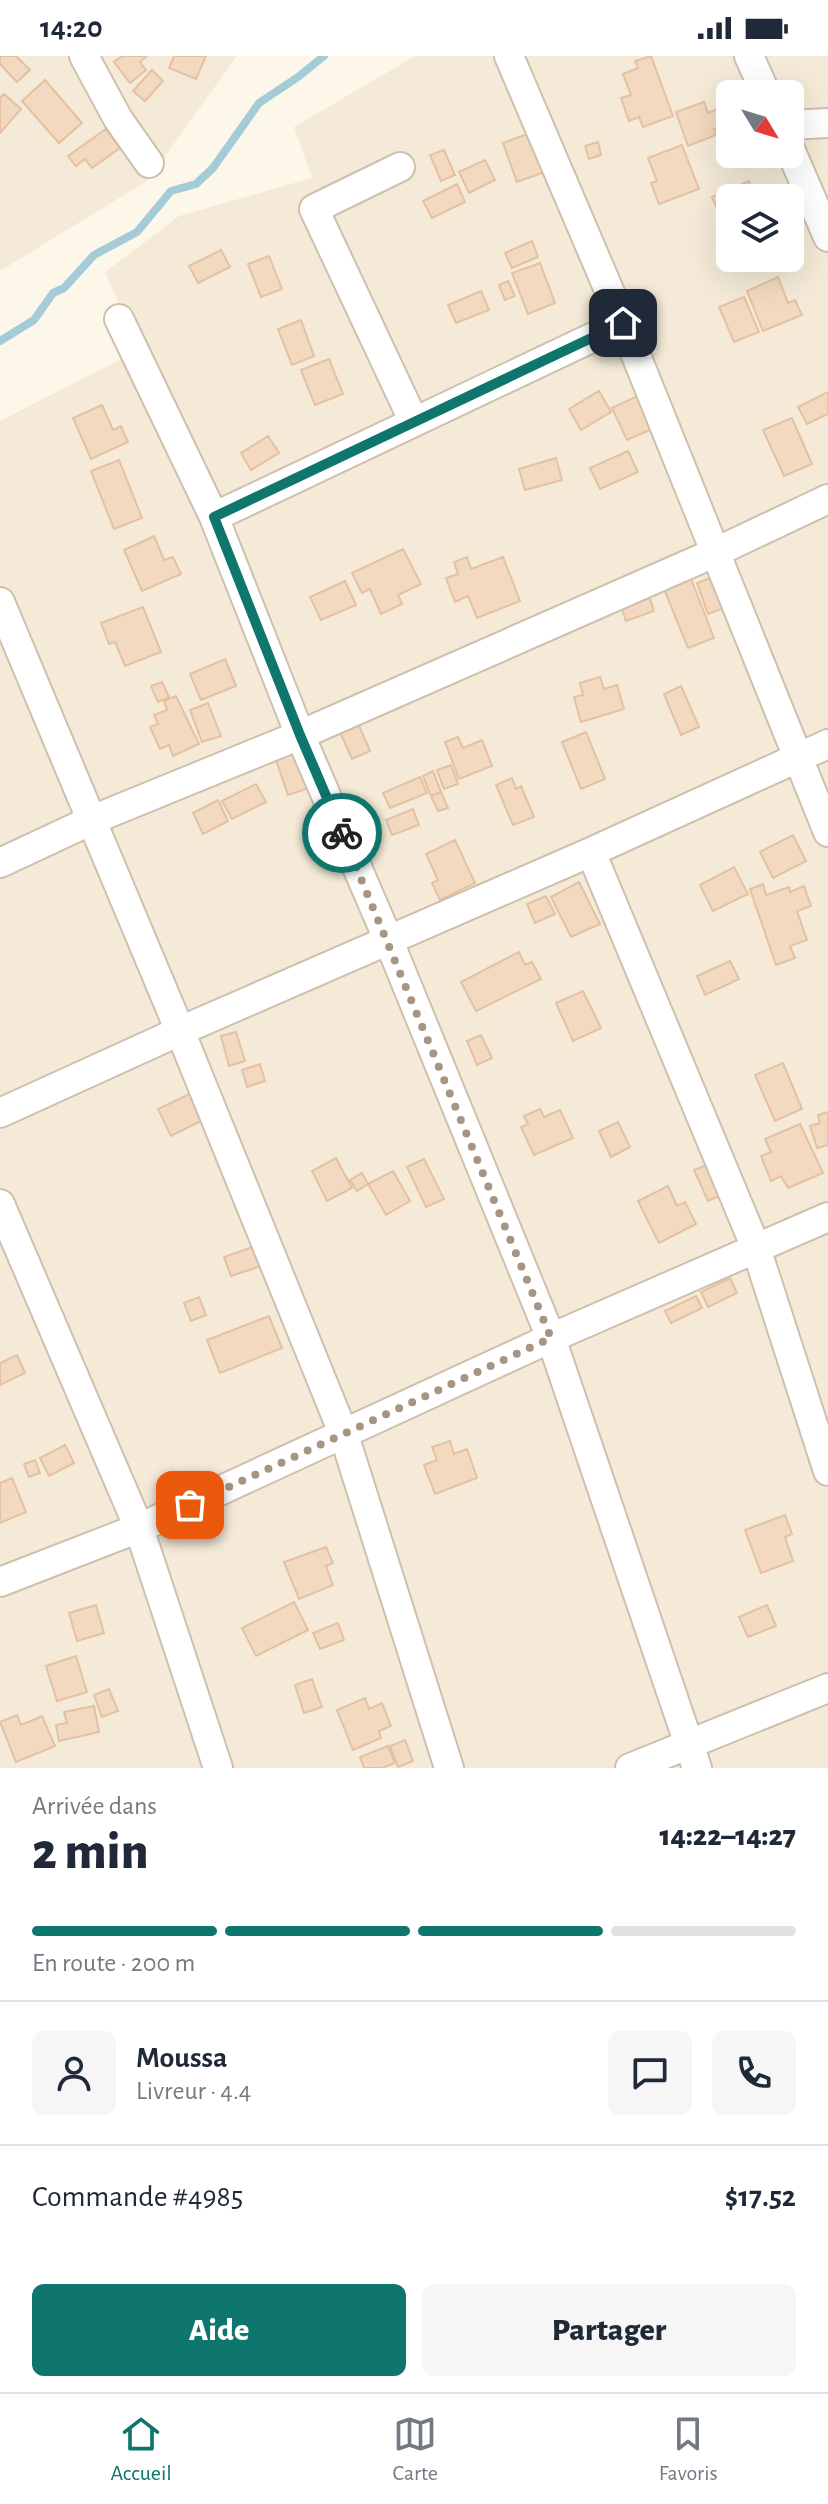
<!DOCTYPE html>
<html lang="fr">
<meta charset="utf-8">
<style>
body{margin:0;font-family:"Alegreya Sans",sans-serif;background:#f6f6f7;color:#1f2937;height:100vh;display:flex;flex-direction:column;font-size:30px;white-space:nowrap}
*{box-sizing:border-box;margin:0}
p{font-size:26px;color:#747a83}
.icon{flex:none;width:44px;height:44px;fill:none;stroke:currentColor;stroke-width:2;stroke-linecap:round;stroke-linejoin:round}
.map{position:relative;height:1712px;overflow:hidden}
.side{display:flex;flex-direction:column;background:#fff;flex:1}
.side>*{flex:none}
.needle{width:52px;rotate:128deg}
.buttons{position:absolute;left:716px;top:24px;display:grid;gap:16px}
.buttons a{display:grid;place-items:center;width:88px;height:88px;border-radius:12px;background:#fff;box-shadow:0 8px 32px #0002;font-size:40px}
.pin{position:absolute;display:grid;place-items:center;width:68px;height:68px;color:#fff;margin:-34px;border-radius:16px;box-shadow:0 4px 12px #0006}
.courier{position:absolute;display:grid;place-items:center;width:80px;height:80px;margin:-40px;border:6px solid #0f766e;border-radius:50%;background:#fff;color:#222;box-shadow:0 2px 10px #0007}
.summary em{font-style:normal;font-weight:800}
.summary div{display:flex;flex-direction:column-reverse}
.summary{display:flex;align-items:center;justify-content:space-between;height:136px;padding:0 32px}
h1{font-size:52px;font-weight:800;line-height:60px}
.bar{display:grid;grid-template-columns:repeat(4,1fr);gap:12px 8px;align-content:center;height:96px;padding:0 32px}
.bar i{height:10px;border-radius:6px;background:#e0e1e3}
.bar .selected{background:#0f766e}
.bar p{grid-column:span 4}
.line{display:flex;align-items:center;gap:20px;padding:0 32px;border-top:2px solid #e0e1e3}
.line div{flex:1}
.round{display:grid;place-items:center;flex:none;width:84px;height:84px;border-radius:12px;background:#f6f6f7}
.action{display:flex;gap:16px;margin-top:auto;padding:16px 32px}
.action a{flex:1;height:92px;border-radius:12px;background:#0f766e;color:#fff;font-size:32px;font-weight:800;line-height:92px;text-align:center}
.action a+a{background:#f6f6f7;color:#1f2937}
.status{display:flex;justify-content:space-between;align-items:center;height:56px;padding:0 40px;background:#fff;direction:ltr}
.status svg{height:22px;fill:currentColor}
.menu{display:flex;justify-content:space-around;align-items:center;height:112px;border-top:2px solid #e0e1e3;background:#fff;font-size:22px;color:#747a83}
.menu a{display:grid;justify-items:center;gap:4px}
.menu .selected{color:#0f766e}
.map>svg:first-child{display:block}
</style>
<div class="status"><b>14:20</b><svg viewBox="0 0 49 12"><path d="M0 12V9h3v3zM5 12V6h3v6zM10 12V3h3v9zM15 12V0h3v12zM26 1h20v11H26zM47 4h2v5h-2z"/></svg></div>
<div class="map">
<svg width="828" height="1712" viewBox="0 0 828 1712">
<rect width="100%" height="100%" fill="#fcf7e9"/>
<path fill="#f4ead7" fill-rule="evenodd" d="M0,0H237L147,125L0,215Z
M415,0H828V1712H0V365L139,294L105,216L179,160L312,122L294,71ZM730,38H790V98H730ZM730,142H790V202H730Z"/>
<g fill="none" stroke-linecap="round" stroke-linejoin="round">
<path stroke="#a3cbd8" stroke-width="8" d="M0,285L34,264L53,237L64,232L94,199L137,176L171,135L196,128L213,112L259,47L298,21L324,0"/>
</g>
<path fill="#f2d9c0" stroke="#e4c1a1" stroke-width="2" d="M0,0H16L30,14L17,26L0,8Z
M122,0H147L140,6L146,14L130,27L114,6Z
M174,0H206L196,23L169,12Z
M651,0L673,60L643,71L639,61L629,65L621,42L631,39L623,18L638,12L635,5Z
M152,14L163,25L145,45L133,35Z
M45,24L82,67L59,87L22,45Z
M4,38L21,53L0,77V42Z
M704,46L708,57L717,53L723,71L714,73L716,79L688,90L676,56Z
M106,73L120,92L92,112L85,103L76,110L68,100Z
M530,77L545,116L517,126L503,87Z
M598,86L601,99L589,103L585,90Z
M682,89L699,133L659,148L651,127L657,125L648,102Z
M444,94L455,119L441,125L430,99Z
M485,104L495,124L469,137L459,116Z
M749,125L755,142H730V164L723,167L712,141Z
M457,128L465,146L432,162L423,145Z
M730,165V182L723,185L717,171Z
M532,185L538,201L512,212L505,197Z
M221,194L230,211L198,227L189,210Z
M269,200L282,233L261,241L248,208Z
M540,207L555,247L528,258L512,217Z
M778,221L788,247L795,244L802,259L763,275L747,235Z
M508,225L515,240L505,244L499,229Z
M481,235L489,254L456,267L448,249Z
M744,241L759,276L734,286L719,251Z
M301,264L314,300L292,309L278,273Z
M329,303L343,338L315,349L301,314Z
M599,335L611,356L581,374L569,353Z
M828,336V358L807,368L798,351Z
M644,337L659,370L627,384L612,352Z
M102,349L113,374L121,370L128,386L91,403L73,362Z
M792,362L812,408L784,420L763,374Z
M268,380L279,397L251,414L241,397Z
M628,395L638,416L600,433L590,412Z
M556,402L562,424L525,434L519,413Z
M119,404L142,462L114,473L91,415Z
M154,480L164,504L173,501L181,518L142,535L124,494Z
M403,493L421,528L398,539L402,548L381,558L370,533L362,537L352,517Z
M467,501L471,513L503,501L520,545L477,562L468,540L455,546L446,522L458,518L454,506Z
M713,521L724,552L708,558L697,527Z
M691,523L714,582L688,592L664,533Z
M345,525L356,549L321,564L310,541Z
M648,537L654,555L626,565L621,550Z
M143,551L161,596L125,610L115,586L109,588L101,567Z
M225,603L236,630L201,644L190,618Z
M600,621L604,633L617,629L624,653L581,666L574,641L583,639L580,627Z
M162,626L169,641L158,646L151,630Z
M681,630L699,671L681,679L664,638Z
M176,640L199,688L173,700L169,689L160,693L150,671L158,668L154,659L167,654L164,645Z
M208,647L221,680L202,686L190,654Z
M357,665L370,695L352,703L339,674Z
M586,676L605,723L581,733L562,686Z
M458,681L463,692L482,684L492,710L459,723L445,686Z
M297,696L309,732L288,739L276,704Z
M451,709L458,728L444,733L437,714Z
M433,715L441,736L431,740L423,720Z
M420,721L427,737L390,752L383,737Z
M512,722L516,733L521,730L534,761L513,769L496,729Z
M256,728L266,746L232,763L222,745Z
M441,736L448,752L438,755L431,740Z
M218,744L228,765L203,778L193,757Z
M413,753L419,769L392,779L386,764Z
M793,779L806,805L773,822L760,796Z
M455,784L475,827L440,844L432,827L438,824L426,798Z
M734,811L748,838L713,855L700,829Z
M579,826L600,868L571,881L551,841Z
M763,828L766,839L789,831L790,836L804,830L811,850L797,855L807,884L790,890L795,902L776,909L750,833Z
M546,840L555,858L535,867L527,848Z
M519,896L525,909L532,906L541,923L476,955L461,926Z
M730,905L739,923L705,939L697,920Z
M583,935L601,972L573,985L556,947Z
M236,976L245,1005L229,1010L221,980Z
M481,979L492,1002L477,1009L467,985Z
M783,1007L802,1053L775,1065L755,1019Z
M260,1008L265,1025L247,1031L242,1014Z
M196,1035L209,1061L171,1080L158,1053Z
M540,1053L544,1061L560,1054L573,1082L534,1099L521,1071L528,1068L524,1060Z
M828,1056V1089L817,1092L810,1070L820,1067L818,1059Z
M618,1066L630,1091L611,1101L599,1075Z
M800,1068L823,1117L788,1132L781,1120L771,1125L761,1100L771,1096L765,1083Z
M336,1102L352,1132L327,1145L312,1115Z
M424,1103L444,1143L426,1151L407,1111Z
M714,1106L728,1136L708,1145L694,1114Z
M393,1115L410,1145L386,1159L368,1128Z
M362,1117L368,1128L357,1135L350,1124Z
M668,1130L677,1150L685,1146L696,1168L659,1187L638,1145Z
M255,1190L261,1210L231,1220L224,1201Z
M730,1222L737,1237L708,1251L701,1236Z
M696,1240L702,1252L671,1267L665,1255Z
M199,1241L206,1259L191,1265L184,1247Z
M269,1260L282,1292L220,1317L207,1284Z
M17,1299L25,1317L0,1329V1307Z
M450,1385L454,1398L467,1393L477,1422L435,1438L424,1409L437,1404L432,1391Z
M65,1389L74,1407L49,1420L40,1402Z
M35,1404L40,1417L29,1421L24,1408Z
M12,1422L26,1456L0,1467V1427Z
M785,1459L792,1478L785,1481L793,1505L761,1517L745,1474Z
M326,1491L333,1507L326,1510L333,1529L299,1543L284,1506Z
M294,1546L308,1574L256,1600L242,1572Z
M96,1549L104,1577L77,1585L69,1557Z
M767,1549L776,1570L748,1581L739,1561Z
M338,1567L344,1584L320,1593L313,1577Z
M76,1600L87,1636L57,1645L46,1610Z
M312,1623L322,1651L304,1657L295,1629Z
M109,1633L118,1655L102,1661L94,1639Z
M365,1642L369,1653L382,1647L391,1670L379,1675L381,1682L353,1694L337,1654Z
M94,1650L99,1676L59,1685L56,1669L67,1667L64,1656Z
M17,1659L21,1669L42,1660L55,1690L16,1706L0,1666Z
M405,1684L413,1705L398,1711L390,1690Z
M388,1690L395,1707L382,1712H364L360,1701Z"/>
<g fill="none" stroke-linecap="round" stroke-linejoin="round">
<defs>
<path id="minor" d="M84,0L118,63L149,107
M509,0L623,267L828,776
M749,0L766,38
M790,69L828,67
M790,93L828,181
M400,111L314,153L414,366
M119,263L214,461L300,679L388,883L551,1282L697,1712
M214,461L623,267
M0,546L180,975L344,1379L449,1712
M591,796L756,1192L828,1415
M0,807L92,764L300,679L714,497L828,443
M0,1057L180,975L591,796L828,688
M0,1148L139,1472L218,1712
M0,1526L139,1472L551,1282L828,1161
M630,1712L828,1632"/>
</defs>
<use href="#minor" stroke="#cfc0ae" stroke-width="32"/>
<use href="#minor" stroke="#fff" stroke-width="28"/>
</g>
<g fill="none" stroke-linecap="round" stroke-linejoin="round">
<path stroke="#a69583" stroke-width="8" stroke-dasharray="0 14.4" d="M190,1449L551,1282L342,777"/>
<path stroke="#0f766e" stroke-width="10" d="M342,777L300,679L214,461L623,267"/>
</g>
</svg>
<div class="buttons">
<a><svg class="needle" viewBox="-14 -14 28 28"><path d="M0-13l5 13h-10z" fill="#e53935"/><path d="M0 13l5-13h-10z" fill="#747a83"/></svg></a>
<a><svg class="icon" aria-label="layers" viewBox="0 0 24 24"><path d="M12 4l9 5-9 5-9-5zM3 14l9 5 9-5"/></svg></a>
</div>
<div class="pin" style="left:190px;top:1449px;background:#ea580c"><svg class="icon" aria-label="bag" viewBox="0 0 24 24"><path d="M5 8h14l-1 12H6zM9 8a3 3 0 0 1 6 0"/></svg></div>
<div class="pin" style="left:623px;top:267px;background:#1f2937"><svg class="icon" aria-label="home" viewBox="0 0 24 24"><path d="M3 11l9-7 9 7M6 9v11h12V9"/></svg></div>
<div class="courier" style="left:342px;top:777px"><svg class="icon" aria-label="bike" viewBox="0 0 24 24"><circle cx="6" cy="16" r="4"/><circle cx="18" cy="16" r="4"/><path d="M6 16l4-8h5l3 8M10 8l3 8H6M13 5h3"/></svg></div>
</div>
<section class="side">
<div class="summary"><div><h1>2 min</h1><p>Arrivée dans</p></div><em>14:22–14:27</em></div>
<div class="bar"><i class="selected"></i><i class="selected"></i><i class="selected"></i><i></i><p>En route · 200 m</p></div>
<div class="line" style="height:144px"><a class="round"><svg class="icon" aria-label="person" viewBox="0 0 24 24"><circle cx="12" cy="8" r="4"/><path d="M4 21q1-7 8-7t8 7"/></svg></a><div><b>Moussa</b><p>Livreur · 4.4</p></div><a class="round"><svg class="icon" aria-label="chat" viewBox="0 0 24 24"><path d="M4 5h16v11H9l-5 4z"/></svg></a><a class="round"><svg class="icon" aria-label="phone" viewBox="0 0 24 24"><path d="M5 4h4l2 5-3 2q2 4 5 5l2-3 5 2v4C11 20 4 13 5 4z"/></svg></a></div>
<div class="line" style="height:104px"><div>Commande #4985</div><b>$17.52</b></div>
<div class="action"><a>Aide</a><a>Partager</a></div>
</section>
<nav class="menu">
<a class="selected"><svg class="icon" aria-label="home" viewBox="0 0 24 24"><path d="M3 11l9-7 9 7M6 9v11h12V9"/></svg>Accueil</a>
<a><svg class="icon" aria-label="map" viewBox="0 0 24 24"><path d="M3 6l6-2 6 2 6-2v14l-6 2-6-2-6 2zM9 4v14M15 6v14"/></svg>Carte</a>
<a><svg class="icon" aria-label="saved" viewBox="0 0 24 24"><path d="M7 4h10v16l-5-4-5 4z"/></svg>Favoris</a>
</nav>
